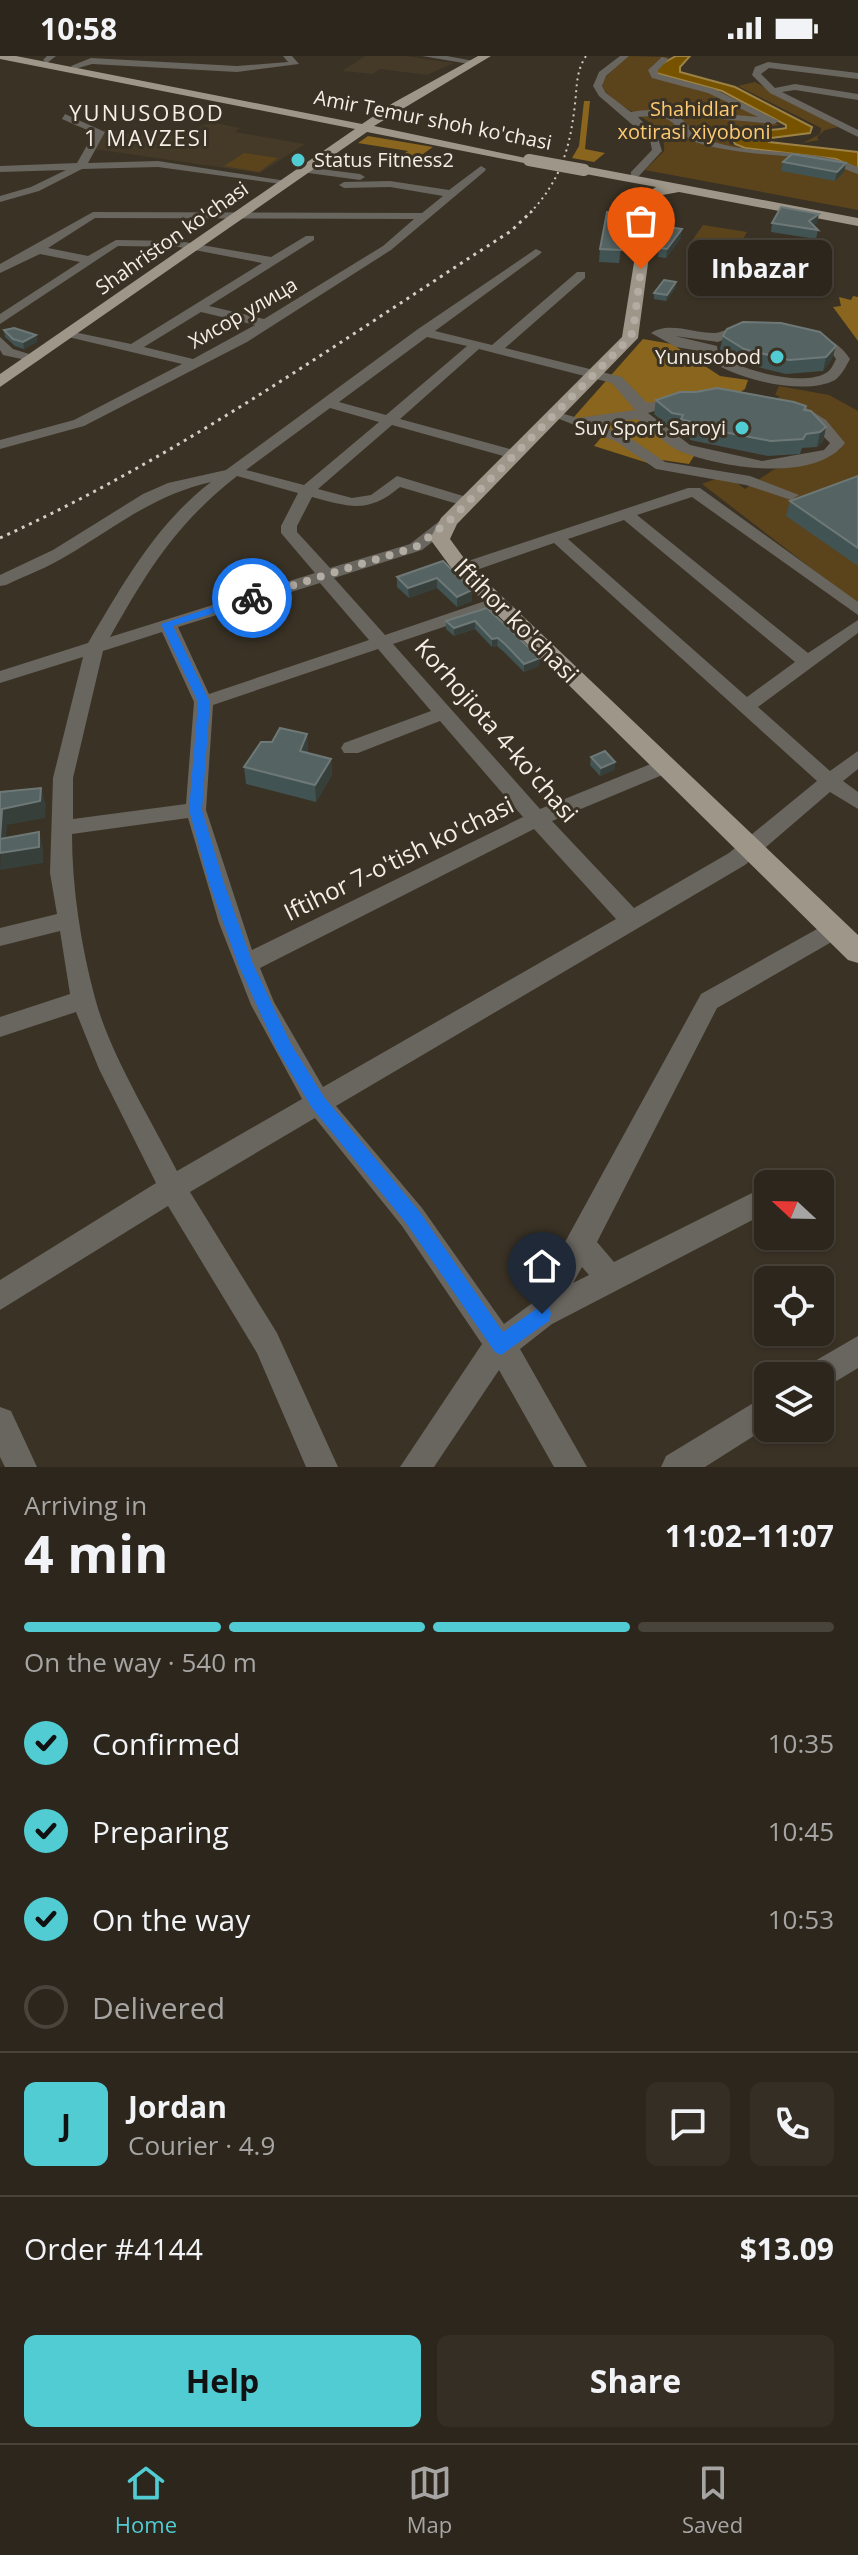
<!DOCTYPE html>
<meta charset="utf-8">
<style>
body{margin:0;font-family:"Open Sans",sans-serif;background:#342e25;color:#f1f3f6;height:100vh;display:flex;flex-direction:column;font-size:30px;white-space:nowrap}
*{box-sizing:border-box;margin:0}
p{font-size:26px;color:#a6a5a3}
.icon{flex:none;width:44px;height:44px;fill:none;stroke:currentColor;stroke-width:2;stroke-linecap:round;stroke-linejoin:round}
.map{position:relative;height:1411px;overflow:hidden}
.side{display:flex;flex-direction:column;background:#2c261c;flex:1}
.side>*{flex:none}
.needle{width:52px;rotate:292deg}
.fabs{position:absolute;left:754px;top:1114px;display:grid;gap:16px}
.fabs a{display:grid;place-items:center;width:80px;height:80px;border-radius:12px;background:#2c261c;box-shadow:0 2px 6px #0004,0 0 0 2px #48433b;font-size:40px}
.pin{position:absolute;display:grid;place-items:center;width:68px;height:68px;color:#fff;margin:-82px -34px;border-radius:50% 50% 50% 0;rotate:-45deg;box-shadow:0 0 8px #0007}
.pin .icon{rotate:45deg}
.courier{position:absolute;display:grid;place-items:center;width:80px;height:80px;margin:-40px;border:6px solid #1a73e8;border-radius:50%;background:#fff;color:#222;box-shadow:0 2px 10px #0007}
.bubble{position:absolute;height:56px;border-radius:12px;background:#2c261c;box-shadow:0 2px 6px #0004,0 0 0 2px #48433b;font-size:26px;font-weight:700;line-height:56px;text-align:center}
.summary em{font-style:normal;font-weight:700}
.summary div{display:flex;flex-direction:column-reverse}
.summary{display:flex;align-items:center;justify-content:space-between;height:136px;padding:0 24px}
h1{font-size:52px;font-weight:700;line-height:60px}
.bar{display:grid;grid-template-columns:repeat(4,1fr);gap:12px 8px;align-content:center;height:96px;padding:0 24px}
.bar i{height:10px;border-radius:6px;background:#48433b}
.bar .selected{background:#51ccd3}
.bar p{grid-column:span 4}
.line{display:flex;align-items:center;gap:20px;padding:0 24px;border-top:2px solid #48433b}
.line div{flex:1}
.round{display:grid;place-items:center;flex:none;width:84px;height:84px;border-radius:12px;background:#342e25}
ol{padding:0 24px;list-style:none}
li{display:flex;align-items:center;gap:24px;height:88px}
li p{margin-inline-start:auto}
li .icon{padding:8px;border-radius:50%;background:#51ccd3;color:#111;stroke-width:4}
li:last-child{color:#a6a5a3}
li i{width:44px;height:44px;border:4px solid #48433b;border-radius:50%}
.action{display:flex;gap:16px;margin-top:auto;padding:16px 24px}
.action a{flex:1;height:92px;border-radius:12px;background:#51ccd3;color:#111;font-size:32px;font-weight:700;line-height:92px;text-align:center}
.action a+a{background:#342e25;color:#f1f3f6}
.status{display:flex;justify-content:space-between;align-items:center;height:56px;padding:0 40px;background:#2c261c;direction:ltr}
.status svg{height:22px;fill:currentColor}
.menu{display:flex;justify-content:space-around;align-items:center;height:112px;border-top:2px solid #48433b;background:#2c261c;font-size:22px;color:#a6a5a3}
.menu a{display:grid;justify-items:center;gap:4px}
.menu .selected{color:#51ccd3}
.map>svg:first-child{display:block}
</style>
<div class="status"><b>10:58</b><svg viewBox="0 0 49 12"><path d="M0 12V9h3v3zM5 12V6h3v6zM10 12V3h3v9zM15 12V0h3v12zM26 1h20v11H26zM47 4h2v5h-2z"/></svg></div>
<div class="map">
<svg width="858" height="1411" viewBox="0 0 858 1411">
<rect width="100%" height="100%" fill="#3a3225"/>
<path fill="#453a27" d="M365,0H406L454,7L427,19L380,13L373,18L342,15Z
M211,66L240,72L235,76L305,88L260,117L94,93L104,73L141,80L161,71L189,76Z"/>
<path fill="#5b441b" d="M627,0L669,1L651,13L696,30L780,69L733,75L727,80L730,88C771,102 814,100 858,116V154L645,114L664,95C668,59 609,56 601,26Z
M755,26L838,71L825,74L817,81L819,84L803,87L820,78L821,72L738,30Z
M244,97L278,102L259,116L224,110Z
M703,169L747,176L737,193L691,186Z
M779,330L829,339L858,355V548L702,428L726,419L745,433L773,414L818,403L822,404L840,393L841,389L778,344L779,340L775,339Z"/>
<path fill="#8a651d" d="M584,45H590L585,93L605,97L594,106L572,102L579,90Z
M368,80L433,91L413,105L398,102L408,95L358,87Z
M853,240L858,241V285L833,251L841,250L839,241L851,244Z
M643,283L672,288L720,320L748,324L745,333L739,337L663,344L638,361L694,400L689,408L655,403L651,408L594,390L610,371L573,362Z"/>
<path fill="#775300" stroke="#9c8245" stroke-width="2" d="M676,0H690L680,11V16L735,31L812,71L810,77L771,82L767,84L769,86L858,96V113L836,103L745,92L735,88L732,82C746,71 769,76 786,72V69L722,35L656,17L658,10Z"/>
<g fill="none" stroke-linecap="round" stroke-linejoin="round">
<path fill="#69655f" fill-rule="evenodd" d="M47,0H56L47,7L43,4Z
M283,0H292L299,8L237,16L92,8L75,13L71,10L91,2L237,10L288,6Z
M422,0H447L479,6L475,9Z
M620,0H629L606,20L602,30L606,37L631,56C648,53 670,52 684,65C690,70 693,78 702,82C752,102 808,90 858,111V118C848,115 839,109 829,107C785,97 741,100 698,87C671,78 683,56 638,61L658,82L662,95L639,120H631V116L652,94L650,84L599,40L593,30L599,16Z
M662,1L669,3L657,15L658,18L714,33L779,65L774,68L711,62L714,57L758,61L708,37L652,22L648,14Z
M768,6L858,17V23L769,12L761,18L775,32L795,28L858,38V44L795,34L782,36L858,74V81L770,37L752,19L755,11Z
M65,58L105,76L88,107L158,105L293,126L288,129L158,111L82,113L39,135L0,146V140L31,131L66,114L0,116V110L77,107L94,77L62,63Z
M481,110L486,113L485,115L391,194L247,286L84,370L0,393V384L74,364L182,308L64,280V274L131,288L262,207L179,191L118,190L0,268V258L80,206L40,198L0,217V208L93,156L422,157L443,140L390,131L344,132L339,129L344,126L390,125L449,134ZM95,162L414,163L383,190L264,263L209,250L314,184V180H306L271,201L179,185L116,184L88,200L48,192ZM201,256L255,269L193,303L144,291Z
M305,111L360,118L365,121L360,124L301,116L300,114Z
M536,193L542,196L540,198L435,275L492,289L577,216H585V222L505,292L622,321L647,347L684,340V346L648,357L690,389L762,405L824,394L830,387L798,355L805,351L826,364L845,387C815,427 723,412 682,396C666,390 651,373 637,363L596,368L627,380L665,406L750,420L799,439L791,444L746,429L656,413L617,386L557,362L564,358L578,362L635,354L612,327L479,293L400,363L517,395V401H507L392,369L318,433L352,442L371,439L397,420L473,443V449H461L400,431C368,458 350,451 312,441L297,470V476L330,512L410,488L442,463H454V469L422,494L334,522L385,579L491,543H503L506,547L503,551L393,588L540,753L658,705H672L675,710L672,715L552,765L634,852L729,797L817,725L554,487L468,517H456L454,513L456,509L688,432H700L858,546V559L692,441L637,459L808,597L858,564V577L758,651L830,715L858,695V713L843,725L858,736V753L830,736L745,809L336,1050L422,1152L504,1268L531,1248L701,938L826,868L834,865L842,868L845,874L842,880L717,952L597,1186L614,1206L768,1129V1156L552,1268L520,1293L587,1411H554L499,1314L434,1411H400L482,1288L402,1170L315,1062L190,1136L277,1277L338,1411H306L257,1297L168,1150L0,1254V1224L156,1127L99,1013L76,956L0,981V961L70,938L60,875L0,890V872L57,858L50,817L53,722L83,601L0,627V615L88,587C123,528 156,468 211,426C154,439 117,470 68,499C49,511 27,519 6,529L0,530V519L53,494L143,438L168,427L226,414L418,273ZM427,281L467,290L386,359L339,346ZM330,352L379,366L304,429L246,414ZM237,420L298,437L281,470V477L315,517L110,581C148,514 175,469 237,420ZM624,464L795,606L747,641L568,483ZM320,527L369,584L209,638L178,571ZM162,576L194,646L186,748L73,763V722L103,595ZM378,593L431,655L344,687L341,692L344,697H358L440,665L523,761L252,894L206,754L213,649ZM188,762L219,867L251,949L302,1043L177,1115C151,1064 109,996 95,942C81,890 72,832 72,778ZM534,773L616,863L323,1031L274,946L260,912ZM582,1211L589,1219L573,1227Z
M738,269C774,269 829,269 850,303C846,310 842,319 835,324C804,341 732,322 706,302L705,296L676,291L651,277C668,265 694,277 714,277C722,277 730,271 738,269ZM740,277C768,277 820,275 836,303C833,309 831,315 824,318C800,330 739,314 718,298L717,290L675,280L718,286Z
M0,281L13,293L42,302L35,306L3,299L0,294Z
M858,1280V1312L820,1335V1320H804L808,1309Z
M768,1338V1371L705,1411H661L666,1400Z
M0,1351L11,1355L37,1411H5L0,1401Z"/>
<path fill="#9e9689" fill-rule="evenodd" d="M0,0H16L362,68L393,47L478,0H491L374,70L535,104L529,108L367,76L0,331V318L355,73L0,3Z
M584,110L858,162V170L679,136L657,140L638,282L457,468L450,483L469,509L858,879V907L848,904L455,517L430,483L441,462L622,281L645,138L656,131L580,117V111Z"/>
<path stroke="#d4cdc4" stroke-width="2" stroke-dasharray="2 4" stroke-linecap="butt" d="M530,157C561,124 570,92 575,48C577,31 576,15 586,0"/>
<path stroke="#d4cdc4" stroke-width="3" stroke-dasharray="3 5" stroke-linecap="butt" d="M0,482C181,400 344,282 511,175L532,155"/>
<path stroke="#9e9689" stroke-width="12" d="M529,104L584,114"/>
</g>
<path fill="#415353" d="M783,106L846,107L844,116L835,125L781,115Z
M626,157L619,207L599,206L600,193Z
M772,167H817L814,169L818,174L816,183L771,176Z
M661,170L681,182L666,202L658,201Z
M676,226L675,233L666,245L654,243V237Z
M4,274L36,279L37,286L24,293L15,290L5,281Z
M723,280L836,290L832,303L823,315L786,318L741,307L720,293Z
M656,344L805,354L826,371L823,385L817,391L802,392L800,398L768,400L690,384V380L679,378L680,374L670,372L654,358Z
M858,420V510L786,460L790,445Z
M443,505L472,534V545L457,551L437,532L409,542L397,531V521Z
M487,552L540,602L539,610L524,616L504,596L497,590L492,591L475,573L454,580L446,573V565Z
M307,678L308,697L331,703L332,719L316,746L246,728L244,711Z
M591,701L615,706L614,714L600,720L590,709Z"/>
<path fill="#363f3a" d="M846,107L844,116L835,125L837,116Z
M819,158L817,167L810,172L809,165Z
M682,173L681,182L666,202L667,193Z
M676,226L675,233L666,245L667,239Z
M36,279L37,286L24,293L23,286Z
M836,290L832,303L823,315L826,301Z
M826,371L823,385L817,391L820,376Z
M437,522V532L409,542L408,532Z
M472,534V545L457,551V541Z
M475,565V573L454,580V572Z
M498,582L497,590L492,591V583Z
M540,602L539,610L524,616V608Z
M307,678L308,695L302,711L300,695Z
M331,703L332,719L316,746L315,729Z
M615,706L614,714L600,720L601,712Z
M41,732L46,749L45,762L7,769L5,796L39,776L43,792V807L0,814L2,753Z"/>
<path fill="#556363" stroke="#6e7977" stroke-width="2" d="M792,98L846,107L837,116L783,106Z
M781,151L819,158L809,165L818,174L772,167Z
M607,156L626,157L621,194L600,193Z
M661,170L682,173L667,193L659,192Z
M664,224L676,226L667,239L654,237Z
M743,266L781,267L820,276L836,290L826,301L789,304L744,293L723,280L727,273Z
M14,272L36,279L23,286L13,283L4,274Z
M717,332L794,346L806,350L804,354L811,355L826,371L820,376L806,378L803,383L771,385L692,370V366L681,363L683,359L672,357L656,344L680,336H696Z
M858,420V492L790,445Z
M443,505L472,534L457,541L437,522L408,532L397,521Z
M487,552L540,602L524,608L505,588L498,582L492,583L475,565L454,572L446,565Z
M280,672L307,678L300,695L331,703L315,729L244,711L261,686H272Z
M605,695L615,706L601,712L591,701Z
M41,732L40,745L2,753L0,783V736Z
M39,776V791L0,797V783Z"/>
<path fill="#1a73e8" d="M252,538L255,539V544L173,570L210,646L202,754L224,827L253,908L291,988L324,1041L419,1155L503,1276L542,1249L549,1252L551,1258L549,1265L501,1299L495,1296L406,1167L312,1052L276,992L238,908L209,827L189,754L198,646L161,568Z"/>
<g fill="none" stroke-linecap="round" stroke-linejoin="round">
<path stroke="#b3aca2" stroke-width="8" stroke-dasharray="0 14.4" d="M252,542L416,491L448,466L627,285L633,276L641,213"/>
</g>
<g fill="#51ccd3" stroke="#3a3225" stroke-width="3">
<circle cx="298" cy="104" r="8"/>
<circle cx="777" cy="301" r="8"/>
<circle cx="742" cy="372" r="8"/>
</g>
<g text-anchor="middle" stroke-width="6" stroke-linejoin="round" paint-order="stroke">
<g font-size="20" fill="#fdc971" stroke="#3a3225">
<text x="694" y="60">Shahidlar<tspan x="694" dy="23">xotirasi xiyoboni</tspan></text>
</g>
<g font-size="20" fill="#f4eee6" stroke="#3a3225">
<text transform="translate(433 64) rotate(11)" y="7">Amir Temur shoh ko'chasi</text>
<text transform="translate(172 182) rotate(-35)" y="7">Shahriston ko'chasi</text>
<text transform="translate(243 257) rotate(-30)" y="7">Хисор улица</text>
</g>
<g font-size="20" fill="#f4eee6" stroke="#3a3225" text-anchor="end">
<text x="314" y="111" text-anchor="start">Status Fitness2</text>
<text x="761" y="308">Yunusobod</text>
<text x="726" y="379">Suv Sport Saroyi</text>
</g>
<g font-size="22" letter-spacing="2" fill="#f4eee6" stroke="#3a3225">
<text x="147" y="65">YUNUSOBOD<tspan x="147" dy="25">1 MAVZESI</tspan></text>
</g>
<g font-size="24" fill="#f4eee6" stroke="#3a3225">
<text transform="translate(516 565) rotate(45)" y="8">Iftihor ko'chasi</text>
<text transform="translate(496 675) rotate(49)" y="8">Korhojiota 4-ko'chasi</text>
<text transform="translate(399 803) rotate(-26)" y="8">Iftihor 7-o'tish ko'chasi</text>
</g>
</g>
</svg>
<div class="fabs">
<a><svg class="needle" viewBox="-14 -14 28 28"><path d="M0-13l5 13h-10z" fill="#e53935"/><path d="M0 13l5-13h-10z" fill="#a6a5a3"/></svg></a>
<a><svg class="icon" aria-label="locate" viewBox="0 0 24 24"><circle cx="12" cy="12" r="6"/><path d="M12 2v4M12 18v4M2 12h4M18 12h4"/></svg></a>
<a><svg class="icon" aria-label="layers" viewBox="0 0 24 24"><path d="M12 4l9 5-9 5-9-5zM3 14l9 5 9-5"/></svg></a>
</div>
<div class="pin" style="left:641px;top:213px;background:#ea580c"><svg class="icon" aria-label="bag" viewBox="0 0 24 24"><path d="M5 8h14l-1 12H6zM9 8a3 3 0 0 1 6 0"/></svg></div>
<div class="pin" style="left:542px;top:1258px;background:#1f2937"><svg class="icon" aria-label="home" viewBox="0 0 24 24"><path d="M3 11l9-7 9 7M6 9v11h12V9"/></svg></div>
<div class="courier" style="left:252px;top:542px"><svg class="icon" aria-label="bike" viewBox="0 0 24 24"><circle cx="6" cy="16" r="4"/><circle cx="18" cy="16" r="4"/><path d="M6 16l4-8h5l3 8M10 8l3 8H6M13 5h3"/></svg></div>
<div class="bubble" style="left:688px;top:184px;width:144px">Inbazar</div>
</div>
<section class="side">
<div class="summary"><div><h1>4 min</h1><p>Arriving in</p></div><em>11:02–11:07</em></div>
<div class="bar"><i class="selected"></i><i class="selected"></i><i class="selected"></i><i></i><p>On the way · 540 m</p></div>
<ol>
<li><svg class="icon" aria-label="check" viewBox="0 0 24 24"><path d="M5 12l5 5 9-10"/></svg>Confirmed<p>10:35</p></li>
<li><svg class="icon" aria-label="check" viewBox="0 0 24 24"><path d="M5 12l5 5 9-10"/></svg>Preparing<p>10:45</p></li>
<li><svg class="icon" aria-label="check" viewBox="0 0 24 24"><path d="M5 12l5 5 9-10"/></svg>On the way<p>10:53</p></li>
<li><i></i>Delivered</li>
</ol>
<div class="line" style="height:144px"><b class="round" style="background:#51ccd3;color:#111">J</b><div><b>Jordan</b><p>Courier · 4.9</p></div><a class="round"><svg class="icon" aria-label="chat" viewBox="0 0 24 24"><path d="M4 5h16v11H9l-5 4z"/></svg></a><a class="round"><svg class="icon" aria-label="phone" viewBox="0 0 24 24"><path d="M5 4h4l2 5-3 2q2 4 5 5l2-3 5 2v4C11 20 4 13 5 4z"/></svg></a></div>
<div class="line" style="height:104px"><div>Order #4144</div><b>$13.09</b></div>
<div class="action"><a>Help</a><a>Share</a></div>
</section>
<nav class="menu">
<a class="selected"><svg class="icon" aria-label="home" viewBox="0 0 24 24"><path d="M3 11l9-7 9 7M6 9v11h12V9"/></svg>Home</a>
<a><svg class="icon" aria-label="map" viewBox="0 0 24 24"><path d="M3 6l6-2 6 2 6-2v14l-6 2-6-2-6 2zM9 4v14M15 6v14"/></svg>Map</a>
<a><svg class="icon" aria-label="saved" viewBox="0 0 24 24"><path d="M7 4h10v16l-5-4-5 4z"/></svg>Saved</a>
</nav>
